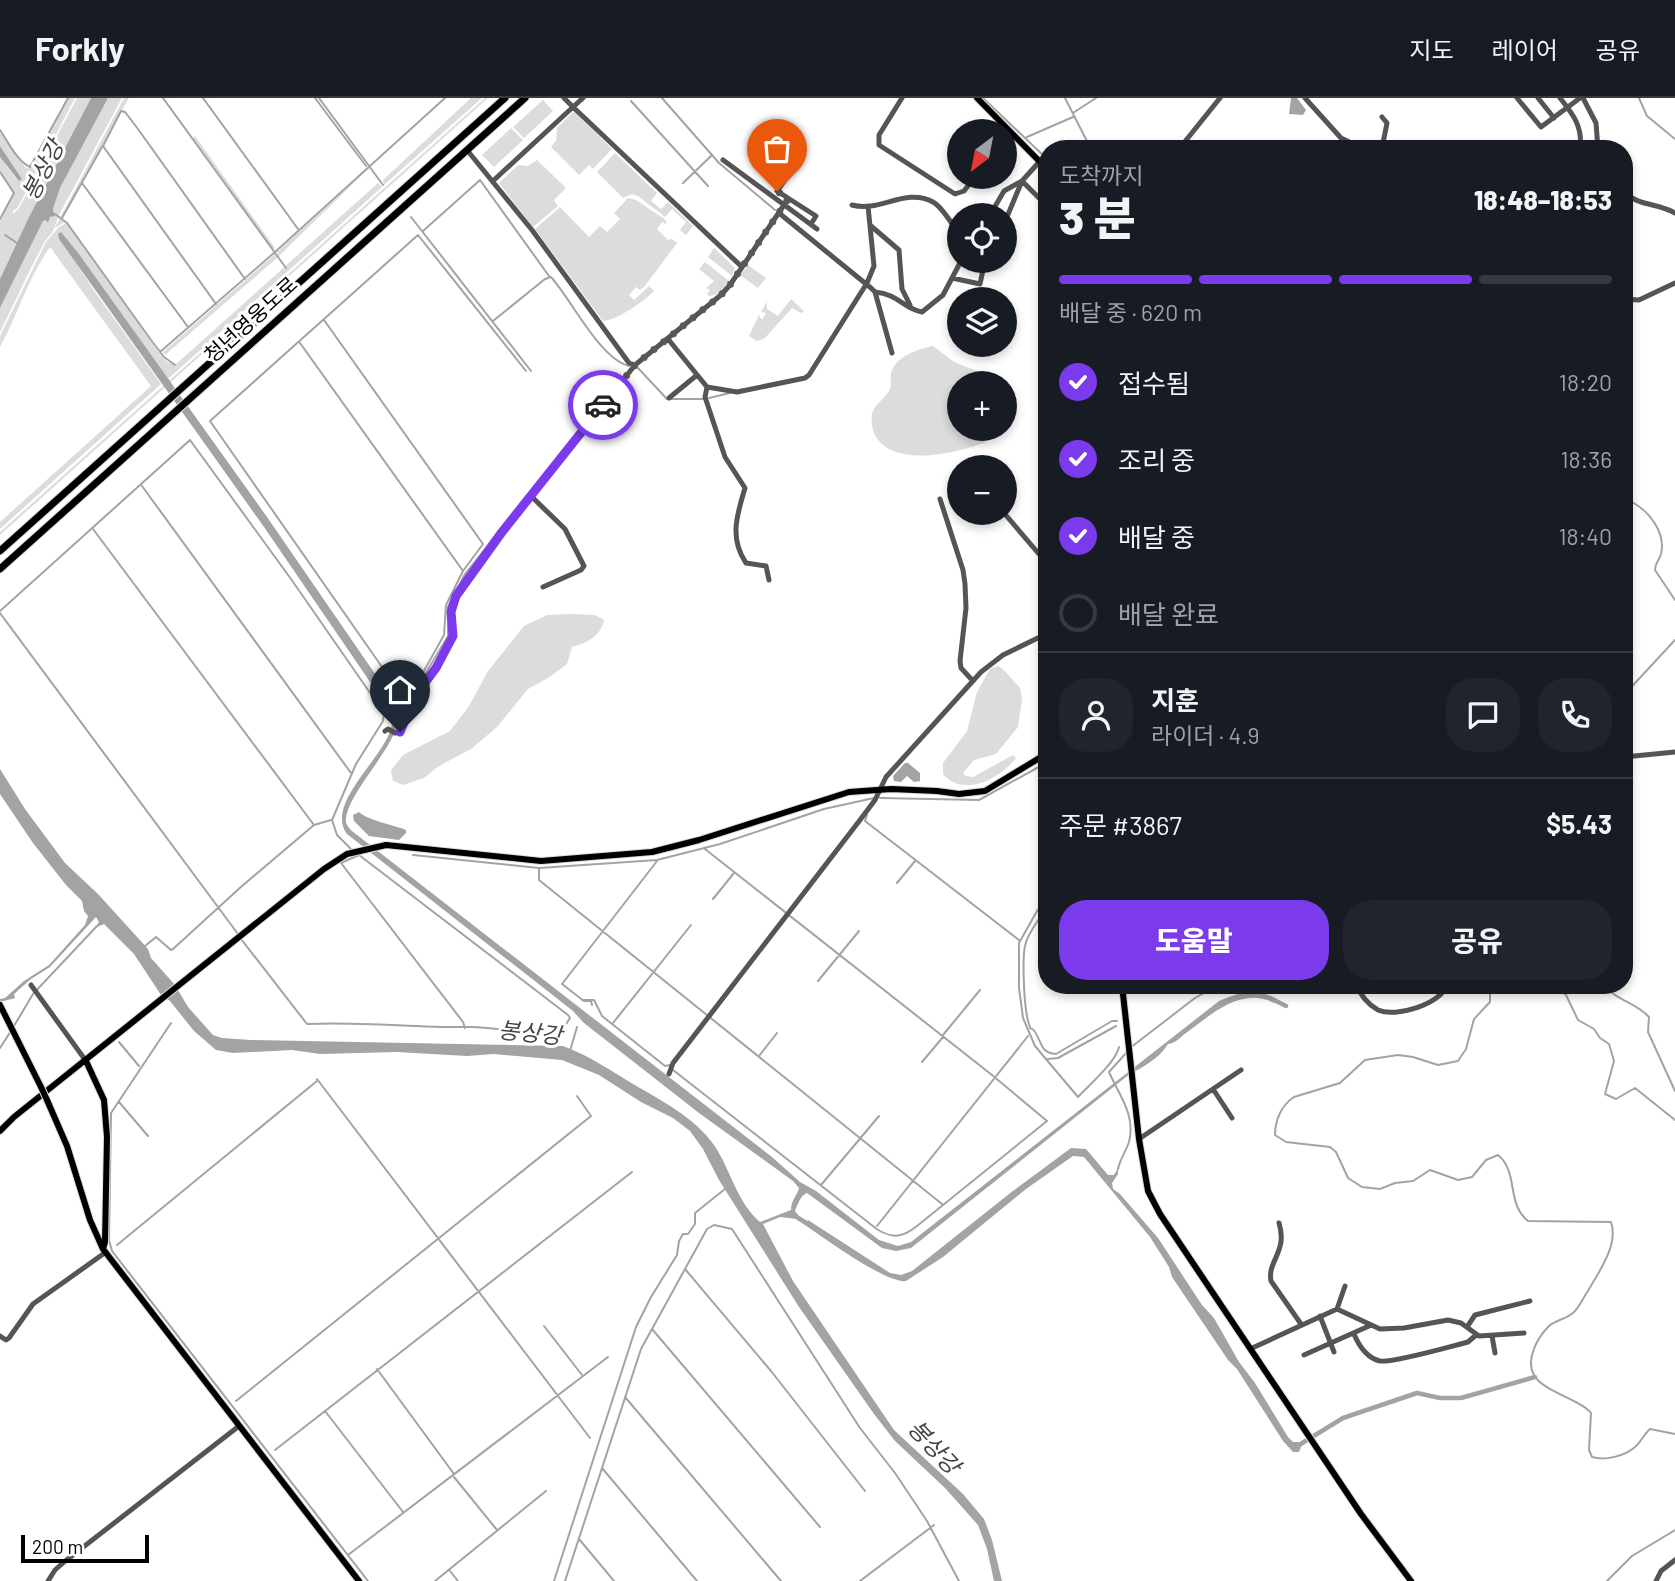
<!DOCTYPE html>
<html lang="ko">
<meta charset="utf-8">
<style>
body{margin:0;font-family:Barlow,"Noto Sans KR",sans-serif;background:#20242c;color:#f1f3f6;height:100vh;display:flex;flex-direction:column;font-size:26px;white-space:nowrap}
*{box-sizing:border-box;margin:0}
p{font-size:23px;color:#9ea1a6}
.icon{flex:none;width:38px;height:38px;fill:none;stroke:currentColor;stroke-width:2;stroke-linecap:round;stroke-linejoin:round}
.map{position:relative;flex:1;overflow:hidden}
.panel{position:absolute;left:1038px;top:42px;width:595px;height:854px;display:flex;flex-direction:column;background:#171b24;border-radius:28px;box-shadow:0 4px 10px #0003}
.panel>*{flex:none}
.needle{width:46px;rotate:212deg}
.fabs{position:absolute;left:947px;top:21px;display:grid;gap:14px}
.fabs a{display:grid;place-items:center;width:70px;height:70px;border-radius:50%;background:#171b24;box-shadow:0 4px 10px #0003;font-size:35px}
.scale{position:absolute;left:21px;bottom:18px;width:128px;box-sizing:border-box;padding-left:7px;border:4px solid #000;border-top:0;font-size:19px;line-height:24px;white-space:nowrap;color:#000;-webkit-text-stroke:5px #fff;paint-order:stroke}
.pin{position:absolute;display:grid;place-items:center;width:60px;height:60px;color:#fff;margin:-72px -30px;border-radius:50% 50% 50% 0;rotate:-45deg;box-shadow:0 0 7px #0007}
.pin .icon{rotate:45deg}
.courier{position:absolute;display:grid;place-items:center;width:70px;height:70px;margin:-35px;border:5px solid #7c3aed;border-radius:50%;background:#fff;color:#222;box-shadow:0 2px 9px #0007}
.summary em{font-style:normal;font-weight:800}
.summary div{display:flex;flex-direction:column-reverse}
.summary{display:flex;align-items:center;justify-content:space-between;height:119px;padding:0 21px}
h1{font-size:46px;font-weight:800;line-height:52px}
.bar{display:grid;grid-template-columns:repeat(4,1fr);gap:10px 7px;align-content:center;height:84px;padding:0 21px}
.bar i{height:9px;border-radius:5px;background:#363941}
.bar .active{background:#7c3aed}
.bar p{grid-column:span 4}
.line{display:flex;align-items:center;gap:18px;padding:0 21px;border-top:2px solid #363941}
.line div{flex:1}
.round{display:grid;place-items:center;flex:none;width:74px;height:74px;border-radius:28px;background:#20242c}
ol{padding:0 21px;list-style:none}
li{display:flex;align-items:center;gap:21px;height:77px}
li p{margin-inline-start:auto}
li .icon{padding:7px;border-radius:50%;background:#7c3aed;color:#fff;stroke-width:4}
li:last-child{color:#9ea1a6}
li i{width:38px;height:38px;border:4px solid #363941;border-radius:50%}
.action{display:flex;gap:14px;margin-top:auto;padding:14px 21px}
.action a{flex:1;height:80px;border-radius:28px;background:#7c3aed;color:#fff;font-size:28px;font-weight:800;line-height:80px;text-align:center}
.action a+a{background:#20242c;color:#f1f3f6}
header{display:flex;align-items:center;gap:42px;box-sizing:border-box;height:98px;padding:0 35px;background:#171b24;border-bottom:2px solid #363941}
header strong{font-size:33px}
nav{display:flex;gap:38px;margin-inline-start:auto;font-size:24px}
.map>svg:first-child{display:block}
</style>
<header>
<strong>Forkly</strong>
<nav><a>지도</a><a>레이어</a><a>공유</a></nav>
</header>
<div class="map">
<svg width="1675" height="1483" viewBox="0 0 1675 1483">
<rect width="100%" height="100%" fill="#fff"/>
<path fill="#dcdcdc" d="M68,0H75L18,109L13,113V116L19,110L77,0H91L28,121L0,181V123L14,95L0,73V59L15,79L22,81L0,48V34L25,69L30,70Z
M108,0H122L60,115L52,135L45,143L32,168L0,234V210L43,123L55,117L53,111L60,90Z
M124,0H129L61,121L64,124L54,131Z
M471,0H482L384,87L383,82Z
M485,0H488L0,437V434Z
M543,2L553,13L524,40L513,29Z
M574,13L612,51L593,71L589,67L579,77L551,49L556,43L557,30Z
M511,30L523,42L494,69L482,57Z
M195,38L275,150L273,151L193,40Z
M615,55L657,95L651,103L661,111L668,104L693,128L686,137L680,132L686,124L672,111L665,119L638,98L632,96L623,100L597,74Z
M537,62L566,90L554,102L558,108L533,129L499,85L518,67L528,68Z
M368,71L279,158L277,154Z
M378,85L382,89L168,281L79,156L61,135L58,137L95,194L161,286L0,431V424L151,288L50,149C28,180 18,216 0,249V238L46,144L58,130L66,125L159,255L167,264L175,267Z
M628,100L636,102L663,120L667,124L666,126L662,124L657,131L668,142L672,141L677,145L644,189L640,192L636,189L629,197L634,202L649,188L654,193C644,203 618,222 603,223L535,131L560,109L589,139L600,128L607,134L620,121L614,115Z
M714,150L735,170L732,178L708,159Z
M275,156L277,160L165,257L163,254Z
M705,164L729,183L719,196L709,198L707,196L710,192L706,190L714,183L699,171Z
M748,167L766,180L758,190L740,177Z
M791,201L804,213L801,215L792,210L765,240L757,243L749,238L759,217L762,222L766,215L761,214L767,204V211L778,218Z
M933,248L954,264L985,276L995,285H959V331H988L990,336L986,344C958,355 896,370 876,339C872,333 870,319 873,313C877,305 886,299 890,291C892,286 890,281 891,276C894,258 919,251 933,248Z
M569,516L595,517L604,522C601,538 587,545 572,549L567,566L548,580L528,591L497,629L471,651L439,668L424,680L403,687L393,683L391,672L403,657L450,633L469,608L488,573L524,528L547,517Z
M998,568L1002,570L1020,590L1022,601L1018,629L996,656L974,662L963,675L965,678L973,679L1013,657L1016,660C1000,681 963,700 943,676V665L967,633L977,594L990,571Z"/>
<path fill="#a3a3a3" d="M91,0H108L60,90L53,111L55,118L50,119L48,125L46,122L43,123L0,210V181L28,121Z
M1291,0H1297L1306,12L1303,17L1289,16Z
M0,48L22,81L19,83L0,59Z
M61,134L79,156L267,419L393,602C396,609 399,616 398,623C393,653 344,699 346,724C347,728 349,730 352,733L772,1059L800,1084L816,1093L879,1142L898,1148L911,1144L1219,903C1237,895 1258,889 1276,901L1274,905C1241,888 1211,917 1186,935C1179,940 1176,945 1168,946C1159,962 1141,969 1126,979L911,1150L896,1153L882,1150L807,1095C801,1097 797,1107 795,1113L799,1118L797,1121L780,1119L763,1126L793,1183L894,1332L963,1396L984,1421L992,1442L1002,1483H994L987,1451L978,1427L945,1390L895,1343L874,1316L799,1209L719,1082L703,1051L690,1033L673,1020L641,1004L599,977L562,962L494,956L467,958L397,954L320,956L292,952L233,955L216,952L194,933L170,903L161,897L134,856L104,826L95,830L99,824L96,819L50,869L31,881L14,896L15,900L0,904V901L5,900L24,883L49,867L85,827L88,818L84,813L82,803L66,787L33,745L0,696V671L25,711L65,765L98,796L148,851L151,860L175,887L188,909L213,937L222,940L251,942L563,948C588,957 610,972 633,986C662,1003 694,1019 714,1047C731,1072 736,1103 760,1124L791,1112C791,1102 797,1098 799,1090L793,1083L699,1015L584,925L573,913L347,736C323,704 392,654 392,624C392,620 391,616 390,613L264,429L59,141L58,136Z
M905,665H908L920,675V683L914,684L907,678L901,684L894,683L893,678Z
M359,714C367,722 394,727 406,732V735L399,742L369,738L354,723L353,717Z
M1071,1050L1086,1051L1108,1077H1114L1118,1070V1076L1112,1085L1113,1091L1120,1096L1158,1140L1202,1207L1214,1220L1239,1264L1255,1285L1288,1339L1293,1344H1303L1299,1354H1293L1283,1343L1237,1271L1228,1262L1172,1179L1169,1169L1150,1139L1084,1059L1073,1058L1026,1091L943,1159L906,1183C887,1186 824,1140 805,1127L808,1122L890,1175L901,1177L912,1173L1009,1096Z"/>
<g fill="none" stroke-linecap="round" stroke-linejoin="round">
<path stroke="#a3a3a3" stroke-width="2" d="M163,0L286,170
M203,0L298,131
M315,0L366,68
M319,0L383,87
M662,0L719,65L775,112
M983,0L1046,60
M1065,0L1091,51
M1639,0L1647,18L1675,41
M631,3L708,88
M1073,15L1096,0
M0,32C8,44 18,64 30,69L68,0
M1027,39L1073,19
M0,74L14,95L0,121
M82,85L188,229
M683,85L711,58
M55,116L67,125L151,242L164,259L175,267
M411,119L531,273
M62,120L102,49
M423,133L480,82L549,178
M5,137L17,145
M216,206L103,48L121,13L125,14L138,31L245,181
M324,222L483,446L463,473L446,507L444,537L420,580L403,599L210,323L418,137L526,273
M493,223L545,181L551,179C571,201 600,261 629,268
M300,245L463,473
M160,254L275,154L445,0
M638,270L667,301H703
M709,300L730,295
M142,388L351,675
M1624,408L1632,404C1650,414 1666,435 1661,456C1659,463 1655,465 1655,472L1675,502
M93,431L314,727
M0,513L190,342L291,481L384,615L383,623L356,666L332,722L337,737L352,752
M0,515L238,836
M1624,597L1675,542
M395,610L403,606L418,588L448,538V509L465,476L617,286
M880,700L979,702L1046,665
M867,717L865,723L1019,842
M413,757L539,770L657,762L720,746L824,711L874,700
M539,771V782L942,1106
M897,785L915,763
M713,801L734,775
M1046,802L1037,813L1019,845V890L1023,920L1035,948L1078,999C1089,987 1116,964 1119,949
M1046,810C1040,821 1027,835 1025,848C1022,862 1024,913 1029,926C1032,936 1030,926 1035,934C1042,944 1040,955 1056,956L1112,923H1117
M241,841L307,926C362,923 416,930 471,929C500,929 534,940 563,931L570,920L568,917L359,757L341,765L463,924L465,930
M145,848L156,839L171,852L173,851L242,788L314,727L331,722
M818,883L859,833
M1490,887V904L1474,921L1466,951L1458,963L1438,967L1413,959L1398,957L1365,962L1340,985L1294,999C1282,1007 1275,1021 1275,1037L1286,1044L1330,1049L1336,1054L1348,1080L1362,1089L1380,1091L1395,1085L1413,1083L1430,1072L1458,1082L1472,1079L1486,1062L1498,1057C1519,1074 1506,1106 1528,1123L1611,1124C1619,1147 1598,1175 1588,1193C1583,1200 1579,1210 1573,1215C1566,1221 1556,1222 1549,1228C1538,1239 1525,1261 1534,1277C1543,1294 1582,1302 1591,1315L1589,1352L1592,1359C1605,1363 1625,1358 1635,1349C1641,1344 1644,1336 1650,1331L1675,1336
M1553,887L1566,897L1578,922L1594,931L1600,940L1609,946L1614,963L1605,996L1616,1001L1635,990L1675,1022
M1605,887C1616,903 1636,904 1649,919L1648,934L1675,993
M582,902H594L602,918L665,968L670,967
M592,907L591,903H584L562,886L657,763
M171,925L111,1015L109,1142L112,1153L368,1483
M613,925L691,827
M14,928L33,896L97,828
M943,937L980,892
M119,944L139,968
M0,950L11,933
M1130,950L1195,900L1218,887
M570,953L577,929
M759,958L777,935
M1048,961L1058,960L1116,928
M922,964L943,939
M673,972L878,1132C894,1141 903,1139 917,1128L1047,1023L992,977L705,751
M317,981L590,1340
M119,1004L148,1038
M1118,1071C1120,1061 1126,1053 1129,1044C1136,1017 1119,997 1109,974L1127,954
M821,1087L879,1018
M877,1128L1028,938
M117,1147L317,983
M685,1171L771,1273L865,1393
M544,1228L582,1277
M652,1231L820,1429
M377,1271L454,1376
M625,1299L781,1483
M236,1303L591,1018L577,998
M325,1313L403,1414
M275,1352L632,1074
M602,1370L697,1483
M454,1379L497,1432
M579,1441L614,1483
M348,1457L608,1259
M450,1473L458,1483
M435,1483L546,1393
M554,1483L636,1229L651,1199L677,1157L679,1143L683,1136H688L695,1126V1115L725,1091
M565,1483L641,1251L707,1131L714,1127L732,1131L860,1330L895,1375L927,1423L959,1483
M860,1483L934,1427
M1607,1483L1632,1458L1675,1432"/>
<path stroke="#a3a3a3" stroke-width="4.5" d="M1270,900L1286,908
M795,1118L811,1128
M1299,1347L1343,1320L1417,1295L1440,1300H1461L1535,1279"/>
<defs>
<path id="major" d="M977,0L1046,70
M1122,887L1139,1041L1148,1093L1160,1116L1361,1416L1411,1483
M0,907L41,989
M86,963L104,1002L107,1039L105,1144L103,1151
M47,1002L67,1048L90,1122L103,1151L359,1483
M0,1033L14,1019L324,771L347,756L386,747L541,763L652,754L699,742L849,694L891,691L937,693L959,696L985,693L1046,656"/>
<path id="highway" d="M0,453L505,0
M0,471L525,0"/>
</defs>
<use href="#major" stroke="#dbdbdb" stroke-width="8"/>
<use href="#highway" stroke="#dbdbdb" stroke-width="9"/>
<path stroke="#555" stroke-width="5" d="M583,0L573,9L742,169
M902,0L879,37V47L955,96L964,93L971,84
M1305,0L1341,40L1364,51
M1517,0L1541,29L1580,0
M1538,0L1554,20
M1560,0C1573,16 1583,29 1580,51
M1583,0L1596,25L1598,51
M1179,51L1220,0
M1374,51L1383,45L1387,25L1382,19
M467,52L532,132L629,265L635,267
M723,62L817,131
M796,67L777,93L816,118L811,126
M494,82L573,9L564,0
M1022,83L1046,107
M1624,94C1638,108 1658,105 1675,115
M852,107C880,115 905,89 933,104C944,110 949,125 959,133
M779,115L871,190L875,194L892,255
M990,117L1004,93L1022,83L1040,63
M1004,126L1022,83
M871,128L899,152L902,191L910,207
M952,180L980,186L985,163
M875,194C898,196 904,211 922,214L943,197L961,163
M1624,201L1639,202L1675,185
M668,241L707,289
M669,300L697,277
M531,398L565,431L584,468L581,472L543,489
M940,401L963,472L965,486L966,510L960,563L961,570L973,583
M1004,415L1039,456L1046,453
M769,482L766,468L746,465C729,440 737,417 745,390L725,359L705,299L707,289L737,294L805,280L809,277L867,185L874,168L868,108
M385,633L388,631L395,635L400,634L405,623V611L435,570L449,546L453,538L452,508L475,469L635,267L721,197L730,187L788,101
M1624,659L1675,654
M31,887L86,963
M1356,887C1362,898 1367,906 1378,912C1396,920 1441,906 1447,887
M669,976L673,965L860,722L875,702L886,679L981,574L1003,557L1046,536
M1213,991L1232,1020
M1139,1041L1241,972
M1279,1125C1288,1154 1267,1163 1271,1183L1301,1226
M1337,1211L1380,1231L1404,1230L1448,1222L1461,1225L1479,1238L1524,1235
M1320,1218L1334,1254
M1467,1229L1475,1217L1530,1203
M1354,1236C1359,1248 1367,1260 1380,1263C1393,1265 1452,1248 1468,1244L1476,1237
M0,1238L6,1242L9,1240L33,1206L106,1154
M1492,1238L1495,1255
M1250,1251L1337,1211L1345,1188
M1304,1257L1369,1228
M48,1483L55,1472L64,1464L239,1328
M1656,1483L1661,1473L1675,1462"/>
<use href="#major" stroke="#000" stroke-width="6"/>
<use href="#highway" stroke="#000" stroke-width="7"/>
<defs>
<path id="major-bridge" d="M41,989L47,1002"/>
</defs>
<use href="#major-bridge" stroke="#dbdbdb" stroke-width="8" stroke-linecap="butt"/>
<use href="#major-bridge" stroke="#000" stroke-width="6"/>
</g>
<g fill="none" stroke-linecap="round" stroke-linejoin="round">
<path stroke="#595959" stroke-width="7" stroke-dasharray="0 12.6" d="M603,307L635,267L721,197L730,187L788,101L777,93"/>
<path stroke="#7c3aed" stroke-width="9" d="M400,634L405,622V611L436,570L453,538L451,514L456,498L502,434L603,307"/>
</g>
<g text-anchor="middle" stroke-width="6" stroke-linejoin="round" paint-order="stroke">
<g font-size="21" fill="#000" stroke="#fff">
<text transform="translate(251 222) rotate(-42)" y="7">청년영웅도로</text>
</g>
<g font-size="23" font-style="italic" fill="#444" stroke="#fff">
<text transform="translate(43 72) rotate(-63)" y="8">봉상강</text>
<text transform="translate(530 935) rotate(6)" y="8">봉상강</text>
<text transform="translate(934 1349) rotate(47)" y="8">봉상강</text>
</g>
</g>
</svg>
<div class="fabs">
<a><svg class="needle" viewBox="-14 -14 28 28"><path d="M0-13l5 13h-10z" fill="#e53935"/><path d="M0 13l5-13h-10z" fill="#9ea1a6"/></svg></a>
<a><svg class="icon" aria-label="locate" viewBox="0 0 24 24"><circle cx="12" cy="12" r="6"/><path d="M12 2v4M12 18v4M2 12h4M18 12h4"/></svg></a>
<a><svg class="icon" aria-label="layers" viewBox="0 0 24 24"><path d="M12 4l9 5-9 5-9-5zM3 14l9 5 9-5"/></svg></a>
<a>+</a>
<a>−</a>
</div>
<div class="scale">200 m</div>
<div class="pin" style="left:777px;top:93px;background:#ea580c"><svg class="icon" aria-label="bag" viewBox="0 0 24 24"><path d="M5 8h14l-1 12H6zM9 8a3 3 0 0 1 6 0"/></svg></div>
<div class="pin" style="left:400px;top:634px;background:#1f2937"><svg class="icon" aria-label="home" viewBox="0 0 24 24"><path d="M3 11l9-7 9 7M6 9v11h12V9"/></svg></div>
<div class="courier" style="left:603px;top:307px"><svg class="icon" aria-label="car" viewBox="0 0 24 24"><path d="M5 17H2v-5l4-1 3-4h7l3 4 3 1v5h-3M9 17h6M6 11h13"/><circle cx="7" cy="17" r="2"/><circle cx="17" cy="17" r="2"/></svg></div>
<section class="panel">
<div class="summary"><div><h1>3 분</h1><p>도착까지</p></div><em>18:48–18:53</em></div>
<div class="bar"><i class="active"></i><i class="active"></i><i class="active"></i><i></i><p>배달 중 · 620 m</p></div>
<ol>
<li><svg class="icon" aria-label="check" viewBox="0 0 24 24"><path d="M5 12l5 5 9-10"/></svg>접수됨<p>18:20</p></li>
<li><svg class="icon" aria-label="check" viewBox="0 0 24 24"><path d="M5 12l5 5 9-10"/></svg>조리 중<p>18:36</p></li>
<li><svg class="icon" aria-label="check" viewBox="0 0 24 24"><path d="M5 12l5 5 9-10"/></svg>배달 중<p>18:40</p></li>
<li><i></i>배달 완료</li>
</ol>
<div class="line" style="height:126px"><a class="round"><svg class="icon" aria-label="person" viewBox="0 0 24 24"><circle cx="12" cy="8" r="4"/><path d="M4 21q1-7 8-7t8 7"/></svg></a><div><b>지훈</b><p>라이더 · 4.9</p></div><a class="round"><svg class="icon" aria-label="chat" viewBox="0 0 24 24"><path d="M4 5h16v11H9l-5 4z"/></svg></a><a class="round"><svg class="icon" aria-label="phone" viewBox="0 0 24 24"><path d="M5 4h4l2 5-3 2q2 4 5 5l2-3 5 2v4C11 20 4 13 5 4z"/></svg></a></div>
<div class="line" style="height:91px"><div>주문 #3867</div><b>$5.43</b></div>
<div class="action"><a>도움말</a><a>공유</a></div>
</section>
</div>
